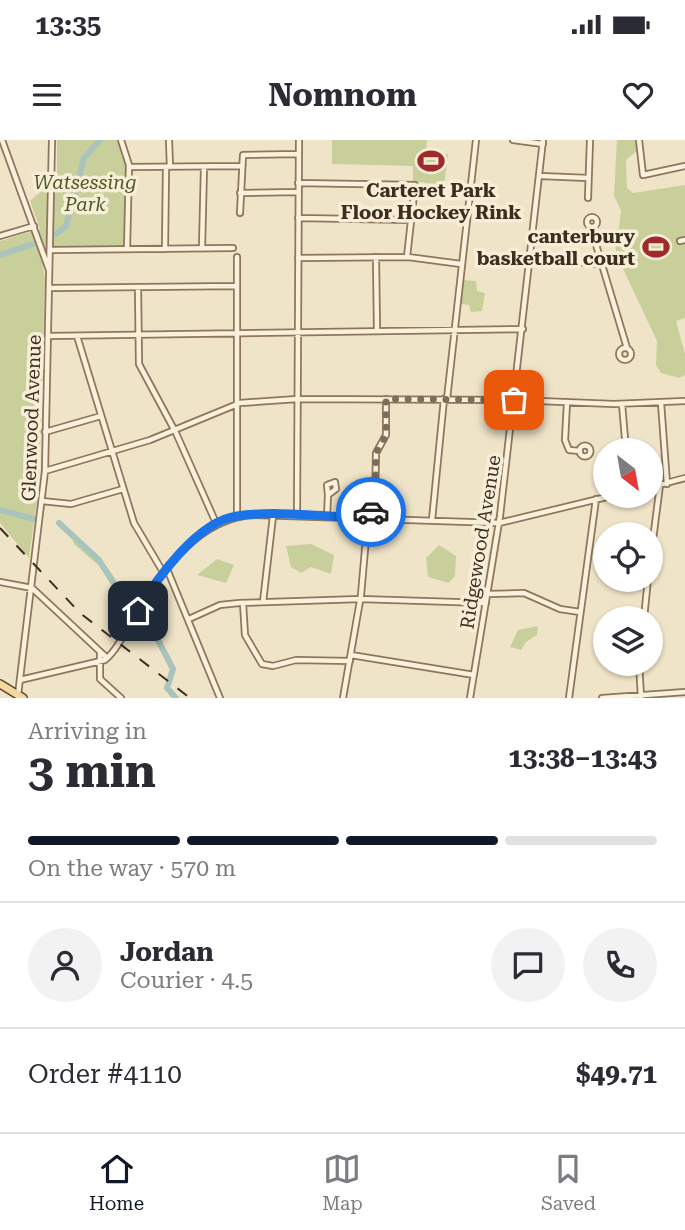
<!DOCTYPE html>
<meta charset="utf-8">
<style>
body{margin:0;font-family:"Roboto Serif",serif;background:#f2f2f3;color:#2b2b33;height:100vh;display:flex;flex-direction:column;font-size:26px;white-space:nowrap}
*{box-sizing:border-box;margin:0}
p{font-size:23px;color:#7c7c81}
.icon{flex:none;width:38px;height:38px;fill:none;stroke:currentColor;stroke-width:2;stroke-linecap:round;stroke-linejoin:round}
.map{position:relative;height:558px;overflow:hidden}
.sheet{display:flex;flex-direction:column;background:#fff;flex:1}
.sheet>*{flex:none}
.needle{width:46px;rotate:149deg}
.buttons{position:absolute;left:593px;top:298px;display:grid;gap:14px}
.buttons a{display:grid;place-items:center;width:70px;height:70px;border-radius:50%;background:#fff;box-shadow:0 2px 5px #0004;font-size:35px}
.pin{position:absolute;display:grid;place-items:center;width:60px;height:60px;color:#fff;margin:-30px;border-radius:14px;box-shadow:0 4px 10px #0006}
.courier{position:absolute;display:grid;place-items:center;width:70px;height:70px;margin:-35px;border:5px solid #1a73e8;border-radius:50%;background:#fff;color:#222;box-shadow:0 2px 9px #0007}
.headline em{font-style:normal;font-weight:700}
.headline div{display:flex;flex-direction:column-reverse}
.headline{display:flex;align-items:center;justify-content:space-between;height:119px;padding:0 28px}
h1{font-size:46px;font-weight:700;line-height:52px}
.bar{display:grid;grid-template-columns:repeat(4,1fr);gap:10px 7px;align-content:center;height:84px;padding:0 28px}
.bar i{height:9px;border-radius:5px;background:#e1e1e2}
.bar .active{background:#111827}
.bar p{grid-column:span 4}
.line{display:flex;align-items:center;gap:18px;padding:0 28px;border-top:2px solid #e1e1e2}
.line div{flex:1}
.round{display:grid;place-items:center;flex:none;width:74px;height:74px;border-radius:37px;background:#f2f2f3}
.status{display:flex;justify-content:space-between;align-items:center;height:49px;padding:0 35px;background:#fff;direction:ltr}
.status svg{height:19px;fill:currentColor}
header{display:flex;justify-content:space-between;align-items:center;height:91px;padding:0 28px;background:#fff;font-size:32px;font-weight:700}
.tab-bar{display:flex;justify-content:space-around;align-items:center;height:98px;border-top:2px solid #e1e1e2;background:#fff;font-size:19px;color:#7c7c81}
.tab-bar a{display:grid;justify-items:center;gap:4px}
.tab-bar .active{color:#111827}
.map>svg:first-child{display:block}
</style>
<div class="status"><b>13:35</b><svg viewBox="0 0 49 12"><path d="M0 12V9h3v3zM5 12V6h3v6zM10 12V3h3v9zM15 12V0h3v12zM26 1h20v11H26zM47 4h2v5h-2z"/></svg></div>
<header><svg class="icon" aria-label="menu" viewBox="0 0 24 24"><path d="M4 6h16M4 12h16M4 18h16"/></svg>Nomnom<svg class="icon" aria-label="heart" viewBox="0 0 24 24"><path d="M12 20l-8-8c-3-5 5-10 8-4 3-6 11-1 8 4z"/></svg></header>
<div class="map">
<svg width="685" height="558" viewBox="0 0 685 558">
<rect width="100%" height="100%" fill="#f0e4c8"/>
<path fill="#c9cf9b" d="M57,0H119L127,26L125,107H55L41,112L45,140L39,346L29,418L0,383V101L40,89L30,61L57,37Z
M332,0H427L426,11L448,14L444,46L413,41V26L332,24Z
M617,0H639L638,10L626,20L627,48L633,53L685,45V178L676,181L685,214V235L679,238L661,233L656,225L657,201L617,116L613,92L619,88L621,70L614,56Z
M464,140L476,141L477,151L485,153L482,171L471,172L469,165L461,164Z
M69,389C84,404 123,435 120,457L99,426L74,404Z
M311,404L334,415L331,434L311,427L301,433L291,427L286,406Z
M439,405L456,416L455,436L449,443L428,437L426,418Z
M217,419L234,425L226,443L197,435Z
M538,486L537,495L526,502L521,510L510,507L518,490Z"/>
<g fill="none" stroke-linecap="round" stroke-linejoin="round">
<path stroke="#a9c4bc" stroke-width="6" d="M56,94L66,86L84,18L100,0
M0,115L36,103
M0,370L34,379
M59,383L99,420L123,458L144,473L173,529L167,548L176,558"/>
<defs>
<path id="minor" d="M2,0L49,130
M121,0L129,25L127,109
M169,0L170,27
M513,0L543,4
M639,0L643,35L685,26
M129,27L241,26
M541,36L588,38
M298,43L415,45L407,117
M240,53L298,52
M588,58L590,0
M240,73L243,15L298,14
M587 82a5 5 0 1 1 10 0a5 5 0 1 1-10 0Z
M298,78L411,80
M591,88L627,208
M0,96L34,86
M680,101L685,100
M202,108L204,27
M165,109L166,27
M52,110L233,108
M376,117L377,190
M298,118L408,117L461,124
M531,118L599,124
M138,147L139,224L176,293L216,383
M50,148L237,146
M48,196L523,189
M77,196L134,383L163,432
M619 214a6 6 0 1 1 12 0a6 6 0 1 1-12 0Z
M447,259L476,0
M567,262L565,300L569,310L580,311
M661,263L667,344
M622,264L626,310
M45,292L101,276
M579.5 311a5.5 5.5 0 1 1 11 0a5.5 5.5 0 1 1-11 0Z
M45,331L150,300L240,263L297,259L514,260L614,264L685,261
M651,347L685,338
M42,361L71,364L123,349
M237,376V117
M297,376L299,0
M327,377L328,355L336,349L335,342L327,345L328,355
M432,380L444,259
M651,415L660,345
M167,429L220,558
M0,442L32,448L107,518
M487,454L524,453L560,469L580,472
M263,462L273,376
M243,463L245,495L262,524L273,526L296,520L350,521
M644,478L648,439
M189,479L220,465L239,463L360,459L486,463
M100,513V539L121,558
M351,515L474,535
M639,523L641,557
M20,540L105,520C118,509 126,490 135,475C162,431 199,377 255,375L499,383L615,355
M18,555L45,331L52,0
M343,558L361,455L368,375L375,363L376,313L386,295V259
M470,558L500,376L543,0
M569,558L596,359
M602,558L685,552"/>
<path id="major" d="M0,544L23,558"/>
</defs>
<use href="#minor" stroke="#8d765c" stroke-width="8"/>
<use href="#major" stroke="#5b4430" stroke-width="10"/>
<use href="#minor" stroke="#faf1dc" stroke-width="4.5"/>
<use href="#major" stroke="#f3d9a0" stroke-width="7"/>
<path stroke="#3d2e20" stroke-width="2" stroke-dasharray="12 12" stroke-linecap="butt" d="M0,388L80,473L190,558"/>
</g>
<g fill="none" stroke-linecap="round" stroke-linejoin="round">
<path stroke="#7c6e5b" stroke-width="7" stroke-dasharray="0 12.6" d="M371,372L375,363L376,313L386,295V259L514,260"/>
<path stroke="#1a73e8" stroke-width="9" d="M138,471C156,439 198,381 237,376C275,370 328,377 367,378L371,372"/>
</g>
<defs>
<symbol id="stadium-bare" viewBox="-9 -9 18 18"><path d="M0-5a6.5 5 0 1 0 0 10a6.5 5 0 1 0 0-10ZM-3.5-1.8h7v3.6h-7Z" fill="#9e2a2b" stroke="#f7eed8" stroke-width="2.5" paint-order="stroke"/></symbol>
</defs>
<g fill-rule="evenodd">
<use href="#stadium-bare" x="412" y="2" width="38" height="38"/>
<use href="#stadium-bare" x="637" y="88" width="38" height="38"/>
</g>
<g text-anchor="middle" stroke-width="7" stroke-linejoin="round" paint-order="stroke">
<g font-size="19" font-style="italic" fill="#4d5a26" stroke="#f7eed8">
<text x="85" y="49">Watsessing<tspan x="85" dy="22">Park</tspan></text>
</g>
<g font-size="19" font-weight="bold" fill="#3d2e20" stroke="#f7eed8">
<text x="431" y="57">Carteret Park<tspan x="431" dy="22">Floor Hockey Rink</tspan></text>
<text x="635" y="103" text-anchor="end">canterbury<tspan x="635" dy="22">basketball court</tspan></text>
</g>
<g font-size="19" fill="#3d2e20" stroke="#f7eed8">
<text transform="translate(31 278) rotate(-88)" y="7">Glenwood Avenue</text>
<text transform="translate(480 402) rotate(-81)" y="7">Ridgewood Avenue</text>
</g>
</g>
</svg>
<div class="buttons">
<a><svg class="needle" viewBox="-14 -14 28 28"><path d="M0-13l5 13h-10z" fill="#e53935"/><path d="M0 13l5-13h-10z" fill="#7c7c81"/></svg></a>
<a><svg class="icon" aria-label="locate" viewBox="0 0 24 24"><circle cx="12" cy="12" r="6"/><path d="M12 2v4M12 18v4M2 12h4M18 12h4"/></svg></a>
<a><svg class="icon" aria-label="layers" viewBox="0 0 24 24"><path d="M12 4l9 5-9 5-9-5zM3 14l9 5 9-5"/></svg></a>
</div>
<div class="pin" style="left:514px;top:260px;background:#ea580c"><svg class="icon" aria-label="bag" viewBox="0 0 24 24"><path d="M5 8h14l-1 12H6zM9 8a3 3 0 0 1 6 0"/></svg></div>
<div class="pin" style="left:138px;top:471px;background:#1f2937"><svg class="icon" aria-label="home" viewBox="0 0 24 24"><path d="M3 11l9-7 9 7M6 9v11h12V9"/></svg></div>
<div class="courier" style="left:371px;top:372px"><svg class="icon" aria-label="car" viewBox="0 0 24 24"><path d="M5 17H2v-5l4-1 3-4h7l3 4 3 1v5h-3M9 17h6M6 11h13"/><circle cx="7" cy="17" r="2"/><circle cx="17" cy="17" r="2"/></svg></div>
</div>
<section class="sheet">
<div class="headline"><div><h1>3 min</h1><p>Arriving in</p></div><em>13:38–13:43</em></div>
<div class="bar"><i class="active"></i><i class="active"></i><i class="active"></i><i></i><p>On the way · 570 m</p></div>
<div class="line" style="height:126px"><a class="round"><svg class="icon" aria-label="person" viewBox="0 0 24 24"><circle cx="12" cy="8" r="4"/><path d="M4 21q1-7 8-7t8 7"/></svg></a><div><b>Jordan</b><p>Courier · 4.5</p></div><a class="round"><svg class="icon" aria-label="chat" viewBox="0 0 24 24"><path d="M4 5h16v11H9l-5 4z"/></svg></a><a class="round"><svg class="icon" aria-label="phone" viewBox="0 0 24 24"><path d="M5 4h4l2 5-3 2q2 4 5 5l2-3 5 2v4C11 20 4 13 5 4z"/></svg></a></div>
<div class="line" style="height:91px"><div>Order #4110</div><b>$49.71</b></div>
</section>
<nav class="tab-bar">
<a class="active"><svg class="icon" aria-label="home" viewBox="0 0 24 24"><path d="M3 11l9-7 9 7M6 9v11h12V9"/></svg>Home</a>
<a><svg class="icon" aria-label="map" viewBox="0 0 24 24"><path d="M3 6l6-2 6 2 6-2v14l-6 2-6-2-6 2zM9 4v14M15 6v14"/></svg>Map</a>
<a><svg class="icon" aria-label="saved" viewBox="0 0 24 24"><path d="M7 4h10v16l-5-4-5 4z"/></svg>Saved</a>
</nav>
